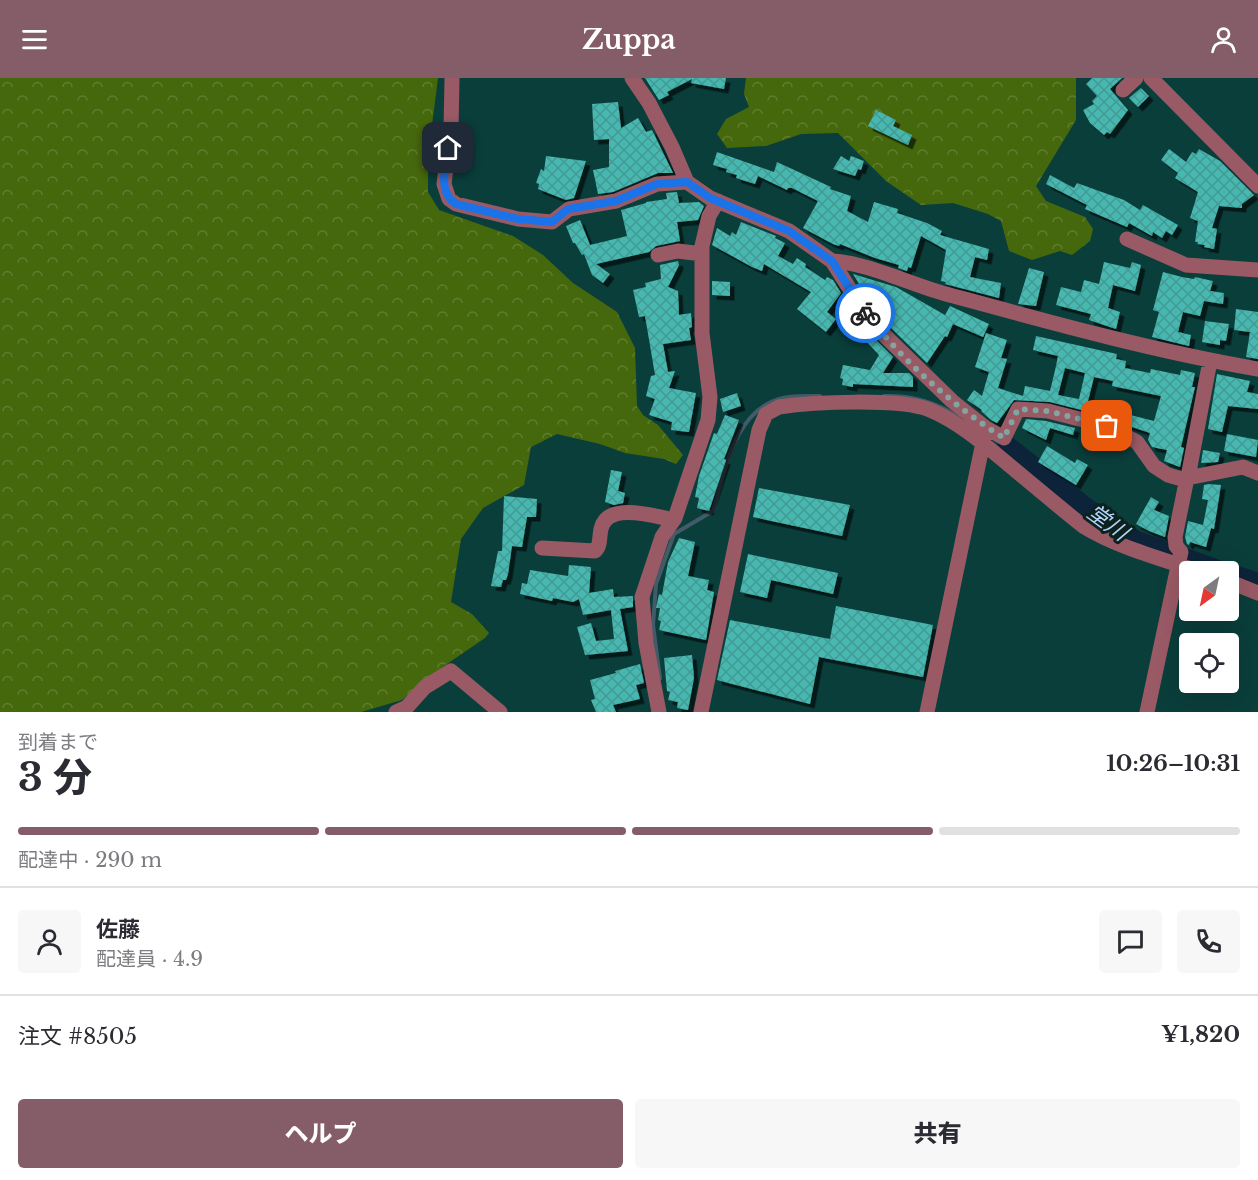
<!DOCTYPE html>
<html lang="ja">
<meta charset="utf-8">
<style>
body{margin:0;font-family:"Libre Baskerville","Noto Sans JP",serif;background:#f7f7f7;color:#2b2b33;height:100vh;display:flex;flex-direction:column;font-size:22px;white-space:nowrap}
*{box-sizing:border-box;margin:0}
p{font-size:20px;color:#7c7c81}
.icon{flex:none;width:33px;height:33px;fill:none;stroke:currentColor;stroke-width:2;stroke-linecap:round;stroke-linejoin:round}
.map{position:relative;height:634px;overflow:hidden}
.sheet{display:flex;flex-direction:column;background:#fff;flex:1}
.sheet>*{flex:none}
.needle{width:39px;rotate:213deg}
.fabs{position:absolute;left:1179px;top:483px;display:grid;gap:12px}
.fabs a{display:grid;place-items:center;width:60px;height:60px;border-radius:6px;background:#fff;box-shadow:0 6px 24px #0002;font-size:30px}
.pin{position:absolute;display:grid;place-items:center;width:51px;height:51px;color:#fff;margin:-26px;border-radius:12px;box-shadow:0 3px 9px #0006}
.courier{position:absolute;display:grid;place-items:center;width:60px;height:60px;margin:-30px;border:4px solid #1a73e8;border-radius:50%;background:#fff;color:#222;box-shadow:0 2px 8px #0007}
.overview em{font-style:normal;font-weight:800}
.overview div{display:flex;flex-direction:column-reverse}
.overview{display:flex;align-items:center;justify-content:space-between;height:102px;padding:0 18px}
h1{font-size:39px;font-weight:800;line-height:45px}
.bar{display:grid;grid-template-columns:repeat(4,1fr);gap:9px 6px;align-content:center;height:72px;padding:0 18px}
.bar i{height:8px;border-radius:4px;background:#e1e1e2}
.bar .active{background:#855d68}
.bar p{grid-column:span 4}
.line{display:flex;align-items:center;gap:15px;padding:0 18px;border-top:2px solid #e1e1e2}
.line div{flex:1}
.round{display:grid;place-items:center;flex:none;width:63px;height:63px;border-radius:6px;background:#f7f7f7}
.primary-button{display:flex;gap:12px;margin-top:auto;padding:12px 18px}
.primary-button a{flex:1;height:69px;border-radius:6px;background:#855d68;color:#fff;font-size:24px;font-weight:800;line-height:69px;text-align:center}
.primary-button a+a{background:#f7f7f7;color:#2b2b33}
header{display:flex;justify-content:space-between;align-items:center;height:78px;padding:0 18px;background:#855d68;color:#fff;font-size:27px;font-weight:800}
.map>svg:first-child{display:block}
</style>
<header><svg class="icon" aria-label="menu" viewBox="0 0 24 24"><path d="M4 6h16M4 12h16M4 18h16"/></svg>Zuppa<svg class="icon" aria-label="person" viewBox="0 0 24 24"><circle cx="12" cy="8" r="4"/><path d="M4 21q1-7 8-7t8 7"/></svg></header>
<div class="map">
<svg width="1258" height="634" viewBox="0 0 1258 634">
<defs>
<pattern id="forest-crowns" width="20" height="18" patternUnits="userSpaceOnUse" patternTransform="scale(1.5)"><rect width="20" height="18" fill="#46680d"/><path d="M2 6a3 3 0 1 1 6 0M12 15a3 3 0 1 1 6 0" fill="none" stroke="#5f7d30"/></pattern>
<pattern id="building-cross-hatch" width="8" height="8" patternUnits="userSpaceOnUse" patternTransform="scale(1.5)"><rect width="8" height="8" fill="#46b7b0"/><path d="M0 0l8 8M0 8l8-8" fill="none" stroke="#439a94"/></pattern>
<filter id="shadow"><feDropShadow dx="4.5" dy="4.5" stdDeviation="0" flood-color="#0009"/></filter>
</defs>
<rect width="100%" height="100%" fill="#0a3e3b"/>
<path fill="url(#forest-crowns)" d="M0,0H438L428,78V114L439,132L513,158L543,177L573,205L617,234L635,270L637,328L643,337L658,347L683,377L676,386L664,381L625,375L600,366L557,356L531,369L524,407L483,430L461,461L451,524L472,536L489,555L485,560L444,588L402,622L361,634H0Z
M746,0H1076V42L1036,108L1046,123L1085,139L1093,151L1090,163L1072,177L1060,173L1032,182L1009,173L1001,143L988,136L953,125L921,127L886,103L838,55L801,56L766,68L727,70L717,56L726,41L749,29L744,16Z"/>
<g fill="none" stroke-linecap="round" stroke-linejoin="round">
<path stroke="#435b69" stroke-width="4" d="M884,318C913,317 936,324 959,339
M660,600L653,547L656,506L674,456L713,433C725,394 734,331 783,320C795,317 808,318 820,318"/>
<path stroke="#0c2339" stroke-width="22" d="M1008,370L1086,431L1134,463L1221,494
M1228,496L1258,506"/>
</g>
<path fill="url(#building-cross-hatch)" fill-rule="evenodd" filter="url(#shadow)" d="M645,0H726L724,11L691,5L692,1L667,14L669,17L659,22Z
M1092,0H1122L1110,11L1128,32L1110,56L1107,54L1104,57L1090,45L1083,32L1094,26L1092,23L1097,18L1086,6Z
M1141,10L1149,18L1138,29L1129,20Z
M618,24L621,50L638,40L646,54L652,52L673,95H658L613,114L598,116L593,92L609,89V61L594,62L592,26Z
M876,32L896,42L893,48L912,57L908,67L868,48Z
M1169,71L1186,84L1192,74L1196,76L1199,71L1220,83L1254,117L1242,126V130L1219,128L1212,150L1217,151L1214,171L1204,169L1205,167L1197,166L1198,164H1195L1198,143L1190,140L1198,114L1175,100L1178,95L1161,82Z
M717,74L774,94L777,84L831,109L830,111L851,118L847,133L868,144L874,124L898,131L897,135L927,145L942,153L940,157L989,171L987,182L975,179L970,199L1001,205L999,220L945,206L946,204L941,203L946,172L921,158L911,190L908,189L907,193L898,190L899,187L875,180L840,166L839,168L833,166L803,150L818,123L792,110H788L787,112L758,98L755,106L736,100L737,97L726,94L727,91L713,87Z
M546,78L586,83L574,120L566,122L538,111L539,106L536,105L541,91L544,93Z
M841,78L849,83L851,78L864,83L861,92L858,91L855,98L833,91Z
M1050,97L1074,110L1077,105L1124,122L1140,132L1143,127L1178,147L1172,157L1166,153L1162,160L1153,154L1152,158L1129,145L1127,149L1085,131L1087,127L1046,106Z
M677,114L679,125L699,124L704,128L698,142L677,144L680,163L656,168L649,174L596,186L610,196L603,205L592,197L584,176L582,177L575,165H573L566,148L580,142L590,167L627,158L621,132L646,125V124L667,121L666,115Z
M741,144L776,158L775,160L785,165L778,178L793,186L797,180L806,186L805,189L825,202L827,199L833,202L841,215L827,234L836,241L826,254L797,231L811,214L764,186L762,193L752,189L712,167L717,150L730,158L732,154L736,157Z
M678,183L679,187L668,209L678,213L679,237L691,235L692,249L689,250L691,262L663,266L668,294L675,293L669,310L696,315L689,354L671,352L672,344L649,337L655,321L646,318L651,298L655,297L645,238L639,239L633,212L646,209L645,205L661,201L660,187Z
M1104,184L1130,190L1132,184L1141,187L1135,213L1113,207L1108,230L1120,234L1116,251L1089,242L1091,236L1056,227L1061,209L1081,214L1084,202L1099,206Z
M1029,190L1044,194L1036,228L1018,226Z
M1163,194L1182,199L1194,201L1195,199L1213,203L1210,213L1224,215L1223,226L1204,223L1200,238L1183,234L1178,254L1191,257L1189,268L1152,259L1159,234L1153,232Z
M853,196L896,209L945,237L950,228L989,246L983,259L953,246L947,259L945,258L927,285L888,247L884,242L886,240L878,235L871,226Z
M712,203L730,204V218L712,217Z
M1236,231L1258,234V281L1246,279L1250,254L1234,252Z
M1205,243L1229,246L1226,263L1220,262V267L1202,264Z
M986,255L1007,262L1001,280L1007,281L998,310L1023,318L1025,308L1050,313L1056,288L1058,278L1033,272L1036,258L1117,276L1116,281L1126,283L1125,290L1150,295L1151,291L1180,297L1181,292L1195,295L1192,309H1195L1181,369L1184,370L1180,389L1164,383L1167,372L1152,369L1148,362L1150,355L1126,347L1109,339L1050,324L1014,322L997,345L991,342L981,333L982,332L967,322L974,312L982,318L989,294L975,289ZM1065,290L1085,295L1079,321L1058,317ZM1094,299L1113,303L1112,308L1161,318L1154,343L1115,333L1116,330L1088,323Z
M870,256L893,279L883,295H909L913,299V309L853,306V309L842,307L843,301L840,300L843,287L870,292L879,277L864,261Z
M1217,296L1250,303L1247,314L1258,316V331L1228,328L1222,354L1208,351Z
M737,315L741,328L723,334L720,321Z
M725,337L739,342L724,381L726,382L709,433L697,430L699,420L695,419L699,398L714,355L717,356Z
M1026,341L1046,343L1075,350L1073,357L1050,350L1046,362L1022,350Z
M1227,356L1258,362L1256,379L1224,373Z
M1047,368L1075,385L1077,381L1088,387L1076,407L1038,384Z
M1203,372L1220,375L1218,384L1201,385Z
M611,392L622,394L618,413L625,415L623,425L614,427L605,424Z
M1209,406L1221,407L1214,451L1211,450L1206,469L1190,464L1189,467L1187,466L1185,459L1188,443L1203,447L1208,422L1202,421L1204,407Z
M759,410L850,427L842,458L753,439Z
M504,418L537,421L536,439H527L522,469L512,468L508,496L506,502H503L501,509L491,508L498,473H502Z
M1151,419L1159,424L1154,432L1169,438L1165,459L1149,453L1136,446Z
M679,460L695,464L688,498L709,502L707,512L714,514L706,562L659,552L661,543L658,542L660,530H656L659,516L662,517L668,484Z
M748,476L838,495L833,516L771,502L767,520L740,514Z
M569,487L591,489L589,515L613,511L614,519L633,518V529L620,531L628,573L585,577L577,549L591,545L596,563L614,561L611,532L583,537L579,521L573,524L553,520L552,523L520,516L522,505L527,506L530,492L568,498Z
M836,528L933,547L923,599L819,579L810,626L717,602L730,542L830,561Z
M692,577L694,600L688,632L677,630L678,624L668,622L670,614L667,613L664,580Z
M640,586L644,605L636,607L640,621L613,627L616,634H596L591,622L595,621L590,602L616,595L615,593Z"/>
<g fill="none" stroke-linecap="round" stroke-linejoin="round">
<path stroke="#995a65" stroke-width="15" d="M452,0L451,52L444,106L449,121L456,126L518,141L552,144L569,131L616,123L657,106L687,104
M632,0L649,25L672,69L687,104L710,120L789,153L832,183L863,232L881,254L952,323L986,350L927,634
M1151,0L1258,108
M1123,12L1136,0
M1127,161L1186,187L1258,192
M658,177L678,173L702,176
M832,183C865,184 912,207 946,216C1049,244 1153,273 1258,291
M986,350L1004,360L1018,331L1048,333L1107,348L1137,364L1154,388L1168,397L1182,401L1243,389L1258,395
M1188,399L1210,283
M542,470L595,473C601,468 599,459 601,451C607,423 654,438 674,442
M1228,503L1258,515
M396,634L407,629L425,609L451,593L500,634
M659,634L646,565L642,519L662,459L675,440L708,342L710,319L702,255V168L709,138L718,123
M701,634L759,352L766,336L779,329C813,324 900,320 930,332C959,344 985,367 1009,387C1033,407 1058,428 1083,448C1119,470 1160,480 1200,494
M1147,634L1181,474L1176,468L1175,459L1187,400"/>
</g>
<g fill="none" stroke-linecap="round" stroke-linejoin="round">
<path stroke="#83a5a2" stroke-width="6" stroke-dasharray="0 10.8" d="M865,235C904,283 951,327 1004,360L1018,331L1048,333L1107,348"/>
<path stroke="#1a73e8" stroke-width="8" d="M448,70C446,89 437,114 456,126L518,141L552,144L568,131L616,123L657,106L687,104L710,120L789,153L832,183L865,235"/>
</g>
<g text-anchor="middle" stroke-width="6" stroke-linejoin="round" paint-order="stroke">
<g font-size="22" font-style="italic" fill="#b2d5f9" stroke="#0d211f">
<text transform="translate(1108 444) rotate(36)" y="8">堂川</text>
</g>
</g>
</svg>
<div class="fabs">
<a><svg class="needle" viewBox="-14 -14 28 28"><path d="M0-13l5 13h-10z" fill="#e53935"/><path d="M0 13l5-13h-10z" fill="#7c7c81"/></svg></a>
<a><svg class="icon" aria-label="locate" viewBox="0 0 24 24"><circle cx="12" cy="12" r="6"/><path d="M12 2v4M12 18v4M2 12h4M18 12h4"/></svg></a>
</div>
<div class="pin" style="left:1107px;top:348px;background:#ea580c"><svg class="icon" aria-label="bag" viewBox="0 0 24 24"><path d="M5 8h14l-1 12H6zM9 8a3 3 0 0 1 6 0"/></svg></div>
<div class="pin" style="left:448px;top:70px;background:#1f2937"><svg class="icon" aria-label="home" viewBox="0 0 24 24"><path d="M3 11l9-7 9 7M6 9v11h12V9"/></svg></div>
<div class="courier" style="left:865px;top:235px"><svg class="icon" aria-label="bike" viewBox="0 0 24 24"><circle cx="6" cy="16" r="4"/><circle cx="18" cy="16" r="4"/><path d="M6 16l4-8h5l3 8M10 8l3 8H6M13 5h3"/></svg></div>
</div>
<section class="sheet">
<div class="overview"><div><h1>3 分</h1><p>到着まで</p></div><em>10:26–10:31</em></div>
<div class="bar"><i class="active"></i><i class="active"></i><i class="active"></i><i></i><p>配達中 · 290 m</p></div>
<div class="line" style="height:108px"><a class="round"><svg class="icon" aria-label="person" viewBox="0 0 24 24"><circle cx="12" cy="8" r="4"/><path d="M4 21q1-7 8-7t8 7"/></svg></a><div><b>佐藤</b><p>配達員 · 4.9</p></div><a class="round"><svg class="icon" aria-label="chat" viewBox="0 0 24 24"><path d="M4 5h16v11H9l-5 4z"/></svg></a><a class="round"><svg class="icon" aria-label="phone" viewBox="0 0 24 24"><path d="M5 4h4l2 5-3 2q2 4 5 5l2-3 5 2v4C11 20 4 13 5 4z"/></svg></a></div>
<div class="line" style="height:78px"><div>注文 #8505</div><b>¥1,820</b></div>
<div class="primary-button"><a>ヘルプ</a><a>共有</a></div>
</section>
